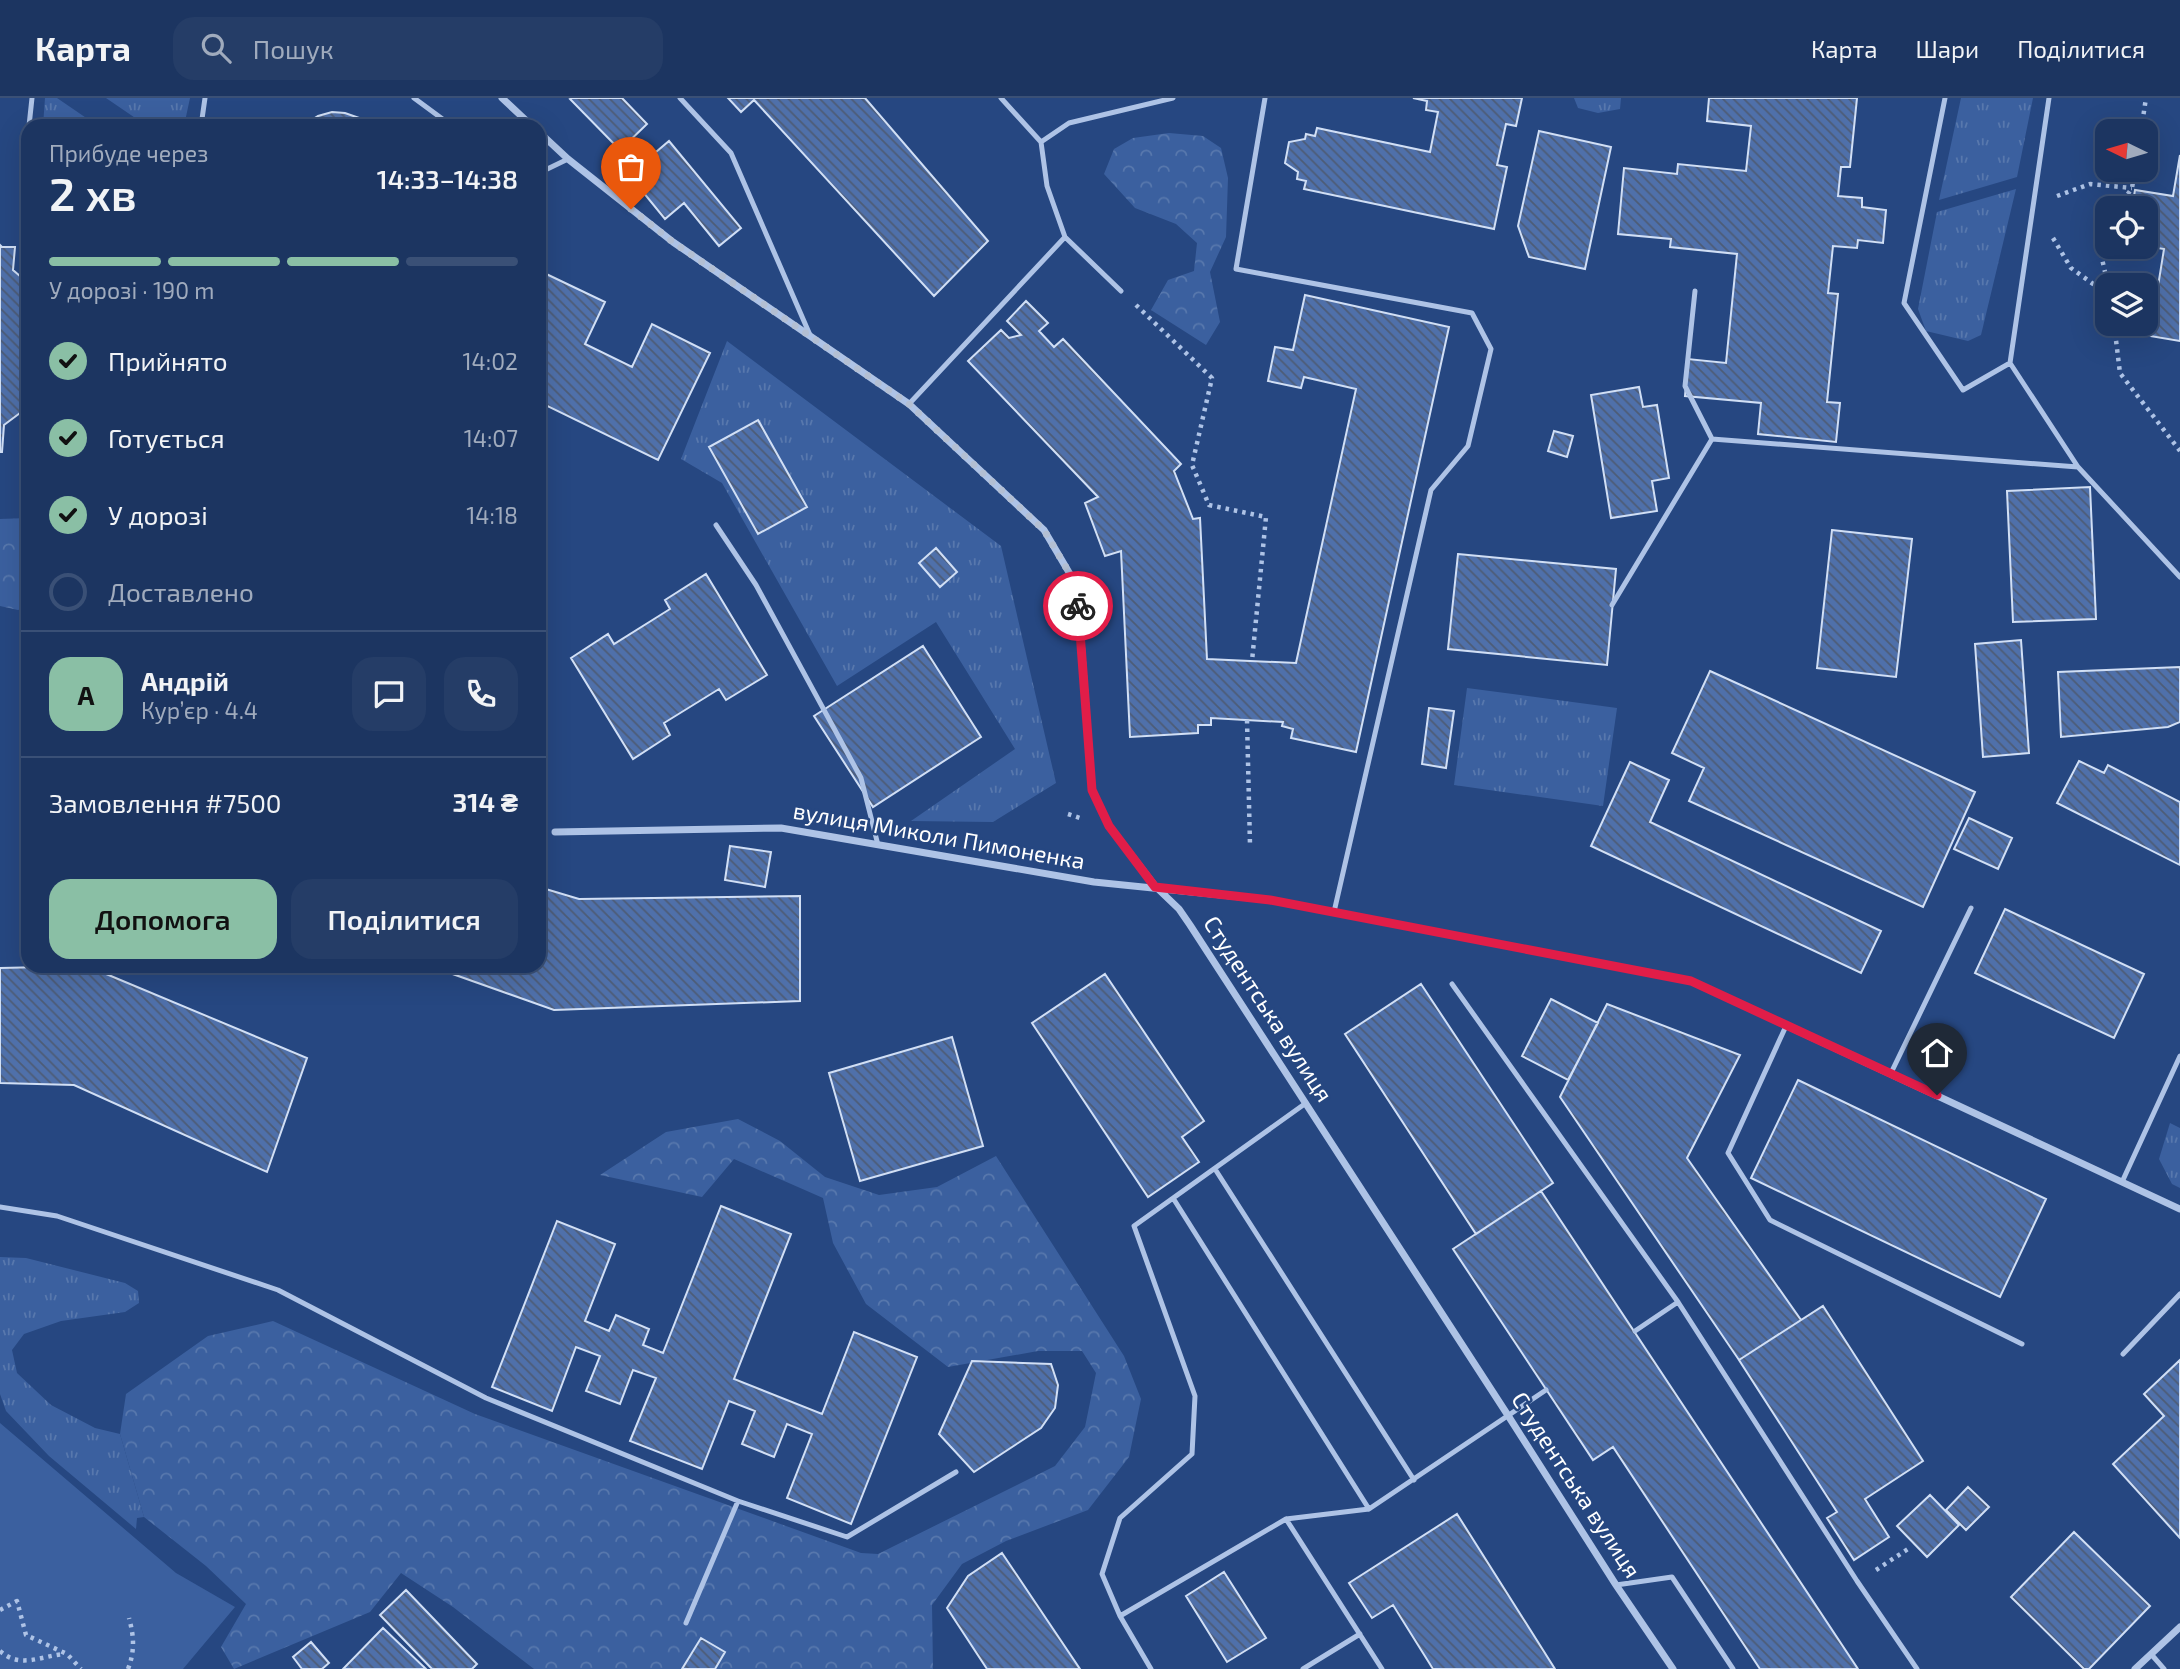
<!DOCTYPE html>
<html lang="uk">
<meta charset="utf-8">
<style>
body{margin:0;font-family:"Exo 2",sans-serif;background:#253d67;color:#f1f3f6;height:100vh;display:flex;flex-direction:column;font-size:26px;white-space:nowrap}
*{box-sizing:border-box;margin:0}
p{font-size:23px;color:#a0abbd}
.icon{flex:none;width:38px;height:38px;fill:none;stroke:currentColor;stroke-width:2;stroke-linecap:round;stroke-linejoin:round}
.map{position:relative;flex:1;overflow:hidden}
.panel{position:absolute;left:21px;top:21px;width:525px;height:854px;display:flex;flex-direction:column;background:#1c3561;border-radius:21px;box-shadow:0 7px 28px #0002,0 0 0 2px #3a5076}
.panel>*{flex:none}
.needle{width:46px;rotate:275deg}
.fabs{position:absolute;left:2095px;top:21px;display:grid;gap:14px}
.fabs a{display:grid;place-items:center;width:63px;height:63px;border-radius:14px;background:#1c3561;box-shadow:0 7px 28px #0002,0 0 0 2px #3a5076;font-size:35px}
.pin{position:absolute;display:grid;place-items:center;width:60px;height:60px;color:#fff;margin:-72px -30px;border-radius:50% 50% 50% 0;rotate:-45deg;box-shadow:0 0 7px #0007}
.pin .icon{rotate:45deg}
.courier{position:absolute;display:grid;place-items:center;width:70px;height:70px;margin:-35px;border:5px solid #e11d48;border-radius:50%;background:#fff;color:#222;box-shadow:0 2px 9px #0007}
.head em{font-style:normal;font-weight:600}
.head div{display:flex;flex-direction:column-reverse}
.head{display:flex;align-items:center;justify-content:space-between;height:119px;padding:0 28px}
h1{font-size:46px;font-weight:600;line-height:52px}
.bar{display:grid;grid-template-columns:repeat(4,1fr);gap:10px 7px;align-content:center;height:84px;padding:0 28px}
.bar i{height:9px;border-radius:5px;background:#3a5076}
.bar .current{background:#8abfa5}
.bar p{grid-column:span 4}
.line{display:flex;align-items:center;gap:18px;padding:0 28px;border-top:2px solid #3a5076}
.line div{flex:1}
.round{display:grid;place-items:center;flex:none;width:74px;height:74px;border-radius:21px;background:#253d67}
ol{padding:0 28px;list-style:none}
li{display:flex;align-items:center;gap:21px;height:77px}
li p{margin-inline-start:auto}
li .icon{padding:7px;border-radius:50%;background:#8abfa5;color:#111;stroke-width:4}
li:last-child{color:#a0abbd}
li i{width:38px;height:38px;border:4px solid #3a5076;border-radius:50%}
.cta{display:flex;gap:14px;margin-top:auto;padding:14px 28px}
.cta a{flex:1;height:80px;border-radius:21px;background:#8abfa5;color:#111;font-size:28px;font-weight:600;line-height:80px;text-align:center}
.cta a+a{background:#253d67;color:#f1f3f6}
header{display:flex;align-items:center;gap:42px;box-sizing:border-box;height:98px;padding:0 35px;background:#1c3561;border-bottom:2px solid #3a5076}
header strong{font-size:33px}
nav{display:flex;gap:38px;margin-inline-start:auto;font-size:24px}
.search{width:490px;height:63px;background:#253d67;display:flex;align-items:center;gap:18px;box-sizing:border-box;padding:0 24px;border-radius:21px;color:#a0abbd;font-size:26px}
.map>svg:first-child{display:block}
</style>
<header>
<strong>Карта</strong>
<div class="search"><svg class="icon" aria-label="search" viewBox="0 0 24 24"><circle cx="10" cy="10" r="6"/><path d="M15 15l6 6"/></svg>Пошук</div>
<nav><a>Карта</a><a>Шари</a><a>Поділитися</a></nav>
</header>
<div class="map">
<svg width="2180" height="1571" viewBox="0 0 2180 1571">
<defs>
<pattern id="grass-tufts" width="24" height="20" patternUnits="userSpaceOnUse" patternTransform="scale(1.75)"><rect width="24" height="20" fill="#3b609f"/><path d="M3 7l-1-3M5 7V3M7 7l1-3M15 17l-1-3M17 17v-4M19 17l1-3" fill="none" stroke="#5878ad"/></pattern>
<pattern id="forest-crowns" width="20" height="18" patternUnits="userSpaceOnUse" patternTransform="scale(1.75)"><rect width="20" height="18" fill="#3b609f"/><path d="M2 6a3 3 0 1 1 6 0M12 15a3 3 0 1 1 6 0" fill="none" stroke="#5878ad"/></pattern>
<pattern id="building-back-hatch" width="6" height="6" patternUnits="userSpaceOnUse" patternTransform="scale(1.75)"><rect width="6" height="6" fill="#4f70aa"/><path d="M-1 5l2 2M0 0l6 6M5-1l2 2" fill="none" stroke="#4d5c76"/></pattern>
</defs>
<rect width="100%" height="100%" fill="#264781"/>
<path fill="url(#grass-tufts)" d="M45,0H57L98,28H43Z
M106,0H190L184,28H147Z
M1574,0H1621L1620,11L1598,15L1578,10Z
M1961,0H2033L2017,79L1939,102Z
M2016,91L1981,237L1968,243L1926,233L1918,211L1937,114Z
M727,243L1001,448L1056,685L993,724L911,723L1015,651L936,524L837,588L722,385L681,361Z
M1467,590L1617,610L1603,708L1454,687Z
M2170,1025L2180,1030V1090L2172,1086L2159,1061Z
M0,1159L26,1160L125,1185L138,1193L139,1205L125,1214L61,1223L24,1236L12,1252L17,1275L51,1307L95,1330L120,1336L144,1419L137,1420L136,1431L49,1358L6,1313L0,1296Z"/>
<path fill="url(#forest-crowns)" d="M1169,35L1203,38L1221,50L1228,80L1226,139L1210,174L1220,224L1206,247L1151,212L1168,182L1194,173L1197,145L1176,126L1135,110L1104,76L1114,51L1133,40Z
M28,420V509L18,512L0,508V421Z
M738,1021L780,1043L825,1079L879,1097L937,1089L996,1058L1124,1258L1141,1301L1129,1359L1088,1412L1006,1443L962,1466L932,1507L933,1571H534L453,1509L401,1475L370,1514L234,1571L221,1549L246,1506L206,1468L144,1419L120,1336L126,1296L208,1238L273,1223L475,1316L861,1455L878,1456L1055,1368L1085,1329L1096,1275L1082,1253H1038L948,1269L866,1206L833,1145L823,1100L734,1061L702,1099L600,1077L666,1034Z"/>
<path fill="#3b609f" d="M0,1325L176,1475L235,1509L183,1571H0Z"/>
<path fill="url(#building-back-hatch)" stroke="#d1dff5" stroke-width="2" d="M572,0H622L647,26L620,52L570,1Z
M728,0H865L988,143L934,198L754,2L741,14Z
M1413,0H1522L1516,28L1506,26L1497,67L1507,69L1494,131L1304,91L1306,83L1297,81L1298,74L1285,65L1289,44L1305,41L1306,36L1315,38L1317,30L1430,54L1438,14L1426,12L1427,3Z
M1709,0H1857L1850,69H1841L1838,98L1862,100V109L1886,112L1883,145L1858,142L1857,150L1833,148L1828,195L1838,196L1827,304L1840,305L1836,344L1758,336L1761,305L1685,298L1688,261L1726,265L1737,156L1670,149L1671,141L1618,136L1624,70L1677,76L1678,66L1746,73L1751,28L1707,23Z
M332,14L345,15L359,20L368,28H292L293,24L307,25L318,18Z
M1539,33L1611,49L1585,171L1529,159L1518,128Z
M669,43L741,130L719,148L684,105L665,121L629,77Z
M2180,57V243L2150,238L2164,151L2146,148V110H2132L2135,92L2173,98Z
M0,147L2,149H15L13,172L28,185V309L4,327L2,354H0Z
M540,173L605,204L585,246L632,269L652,226L710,255L658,362L539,304Z
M1305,197L1449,229L1356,654L1291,640L1293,631L1282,628L1283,624L1211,620V627H1198V635L1130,639L1121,453L1105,458L1085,405L1098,399L968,263L1001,232L1009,240L1021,237L1007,223L1026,203L1048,225L1039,233L1054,249L1063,241L1181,366L1174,373L1193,421L1200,420L1207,561L1296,565L1356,291L1304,279L1301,290L1268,283L1275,249L1293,252Z
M1639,289L1643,309L1657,307L1669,380L1652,383L1657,413L1611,420L1591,297Z
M758,322L807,409L758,436L709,349Z
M1554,333L1573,338L1567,359L1548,353Z
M2090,389L2096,521L2013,524L2007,393Z
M1832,432L1912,441L1896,579L1817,570Z
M936,450L957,474L940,489L919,465Z
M1458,456L1616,471L1607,567L1448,551Z
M706,476L767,577L726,602L719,591L664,625L670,637L633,661L571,560L608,536L614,546L670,511L665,502Z
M2021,542L2029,655L1983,659L1975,546Z
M923,548L981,639L873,709L814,618Z
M2180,569V624L2168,629L2061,639L2058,574Z
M1710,573L1975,694L1923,809L1689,703L1704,670L1672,655Z
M1429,610L1454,613L1446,670L1422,666Z
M2079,663L2104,675L2108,667L2180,704V767L2057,705Z
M1630,664L1669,682L1650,724L1881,833L1861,875L1591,748Z
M1969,720L2012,740L1998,771L1954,751Z
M730,748L771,754L765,789L725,782Z
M539,789L579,801L800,798V903L554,912L430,868H539Z
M2005,811L2144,876L2114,940L1975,875Z
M87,868L307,960L267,1074L74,987L0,985V870Z
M1105,876L1204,1023L1182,1039L1199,1064L1148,1099L1032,925Z
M1421,886L1553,1085L1476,1136L1345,936Z
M1551,901L1598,925L1568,982L1522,958Z
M1607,906L1740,957L1687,1060L1801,1222L1739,1262L1560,999Z
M952,939L983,1048L860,1083L829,975Z
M1798,982L2046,1101L2000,1199L1751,1080Z
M1541,1093L1858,1571H1760L1613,1349L1593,1362L1453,1151Z
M721,1108L791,1136L734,1281L822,1316L854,1234L917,1259L851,1426L787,1400L812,1336L787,1326L774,1359L742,1346L755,1313L729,1303L702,1371L630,1343L656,1280L633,1272L620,1306L586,1293L600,1258L576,1249L552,1313L492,1289L557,1123L615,1146L585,1223L609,1233L616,1217L649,1231L643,1247L663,1255Z
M1823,1208L1923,1363L1865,1401L1889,1439L1854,1462L1827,1420L1837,1414L1739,1262Z
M2180,1262V1440L2113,1366L2164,1318L2144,1296Z
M972,1263L1051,1266L1058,1287L1055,1310L1041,1330L974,1374L939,1336Z
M1968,1389L1989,1409L1966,1432L1946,1412Z
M1930,1397L1959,1427L1927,1459L1897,1428Z
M1457,1416L1555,1571H1433L1393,1507L1372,1520L1349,1485Z
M2074,1434L2150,1508L2089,1571H2084L2011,1499Z
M1002,1455L1080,1571H987L947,1510L968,1478Z
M1224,1474L1266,1540L1227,1564L1186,1498Z
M406,1492L477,1566L472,1571H432L380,1517Z
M383,1530L426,1571H343Z
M701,1540L725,1554L715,1571H682Z
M311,1544L329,1565L322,1571H302L293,1559Z"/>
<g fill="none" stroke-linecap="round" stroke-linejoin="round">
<path stroke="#aec3e6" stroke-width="4.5" stroke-dasharray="3.5 5" stroke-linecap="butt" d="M2141,33L2146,0
M2057,98L2090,86L2132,90
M2118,110L2132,90L2135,72
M2107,125L2097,139L2108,187
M2053,140L2071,170L2107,196
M1136,207L1212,280L1192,367L1209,407L1266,419L1252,563
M2114,226L2120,275L2180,353
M1247,622L1250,747
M1068,716L1080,720
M1876,1472L1911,1449
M0,1512L17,1503L26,1537L67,1556L81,1571
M0,1553C20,1571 41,1558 64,1556
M128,1571C135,1553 134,1538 129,1520"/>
<path stroke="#aec3e6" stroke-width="5" d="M414,0L452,28
M680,0L731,55L810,237
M1001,0L1041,44
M1265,0L1236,171L1472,215L1491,251L1468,348L1431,392L1334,814
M1945,0L1904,205L1963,292L2010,265
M2049,0L2010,265L2078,369L2180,479
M29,28L32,0
M201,28L205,0
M28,41L24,110L28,119
M539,75L568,61
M1121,193L1065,139L1047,88L1041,44L1069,25L1173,0
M1695,193L1685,288L1712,341L2078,369
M909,306L1065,139
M716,427L756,487L861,680L878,747
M1612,507L1712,341
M1452,886L1678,1204L1857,1483L1917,1571
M1786,928L1728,1055L1770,1122L2022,1246
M1891,975L1971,810
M1215,1071L1414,1382
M2122,1084L2180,958
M1173,1100L1369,1411
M0,1109L57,1118L278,1192L486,1300L738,1403L847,1439L956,1374
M1635,1233L1678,1204
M2123,1256L2180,1196
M1286,1421L1382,1571
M1616,1487L1672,1479L1733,1571
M1120,1518L1102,1476L1120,1420L1192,1356L1195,1298L1134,1128L1306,1005
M686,1525L738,1403
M2151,1556L2164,1571
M1151,1571L1120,1518L1286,1421L1369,1411L1546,1292
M1303,1571L1360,1536"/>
<path stroke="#aec3e6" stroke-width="7" d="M502,0L532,28
M539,34L568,61L673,144L909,306L1044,432L1077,488L1092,692L1109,728L1155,788L1179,811L1190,827L1509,1319L1616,1487L1673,1571
M555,734L781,730L1094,784L1270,802L1691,883L2180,1111
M2135,1571L2180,1529"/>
</g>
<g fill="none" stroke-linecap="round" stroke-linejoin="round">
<path stroke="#b3bfd3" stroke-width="7" stroke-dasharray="0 12.6" d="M631,111L673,144L909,306L1044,432L1077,488L1078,508"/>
<path stroke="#e11d48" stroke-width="9" d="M1078,508L1092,692L1109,728L1155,789L1270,802L1691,883L1937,997"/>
</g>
<g text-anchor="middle" stroke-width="5" stroke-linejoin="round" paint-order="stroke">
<g font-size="23" fill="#fff" stroke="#264781">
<text transform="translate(939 738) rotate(10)" y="8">вулиця Миколи Пимоненка</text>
<text transform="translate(1268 911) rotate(57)" y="8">Студентська вулиця</text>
<text transform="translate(1576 1387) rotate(57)" y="8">Студентська вулиця</text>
</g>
</g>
</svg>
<div class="fabs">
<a><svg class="needle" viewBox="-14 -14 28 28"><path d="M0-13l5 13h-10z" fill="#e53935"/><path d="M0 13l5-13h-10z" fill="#a0abbd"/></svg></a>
<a><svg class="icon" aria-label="locate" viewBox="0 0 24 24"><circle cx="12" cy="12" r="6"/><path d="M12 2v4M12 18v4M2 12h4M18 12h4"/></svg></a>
<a><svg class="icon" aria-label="layers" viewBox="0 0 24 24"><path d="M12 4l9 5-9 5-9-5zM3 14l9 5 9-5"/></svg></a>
</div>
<div class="pin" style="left:631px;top:111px;background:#ea580c"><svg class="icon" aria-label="bag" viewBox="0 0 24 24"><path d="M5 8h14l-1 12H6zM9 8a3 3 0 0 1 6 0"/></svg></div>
<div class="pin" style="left:1937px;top:997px;background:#1f2937"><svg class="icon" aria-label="home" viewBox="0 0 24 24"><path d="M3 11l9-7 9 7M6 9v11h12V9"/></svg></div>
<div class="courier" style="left:1078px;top:508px"><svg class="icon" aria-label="bike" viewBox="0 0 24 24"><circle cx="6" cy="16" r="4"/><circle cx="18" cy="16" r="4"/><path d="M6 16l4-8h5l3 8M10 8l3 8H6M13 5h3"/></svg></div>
<section class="panel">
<div class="head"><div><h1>2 хв</h1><p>Прибуде через</p></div><em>14:33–14:38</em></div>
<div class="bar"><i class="current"></i><i class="current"></i><i class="current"></i><i></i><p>У дорозі · 190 m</p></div>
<ol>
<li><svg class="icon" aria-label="check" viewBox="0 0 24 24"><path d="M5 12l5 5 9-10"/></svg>Прийнято<p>14:02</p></li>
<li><svg class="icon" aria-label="check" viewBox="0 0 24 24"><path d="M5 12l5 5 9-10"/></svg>Готується<p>14:07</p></li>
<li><svg class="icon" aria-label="check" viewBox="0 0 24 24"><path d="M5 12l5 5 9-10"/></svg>У дорозі<p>14:18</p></li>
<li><i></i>Доставлено</li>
</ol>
<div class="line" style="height:126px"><b class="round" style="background:#8abfa5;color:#111">А</b><div><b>Андрій</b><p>Кур’єр · 4.4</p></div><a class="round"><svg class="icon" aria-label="chat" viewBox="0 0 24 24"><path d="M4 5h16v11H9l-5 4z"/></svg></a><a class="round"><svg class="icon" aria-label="phone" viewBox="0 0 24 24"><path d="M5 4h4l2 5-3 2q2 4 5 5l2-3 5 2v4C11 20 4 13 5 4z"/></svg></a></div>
<div class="line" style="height:91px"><div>Замовлення #7500</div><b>314 ₴</b></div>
<div class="cta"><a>Допомога</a><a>Поділитися</a></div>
</section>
</div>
